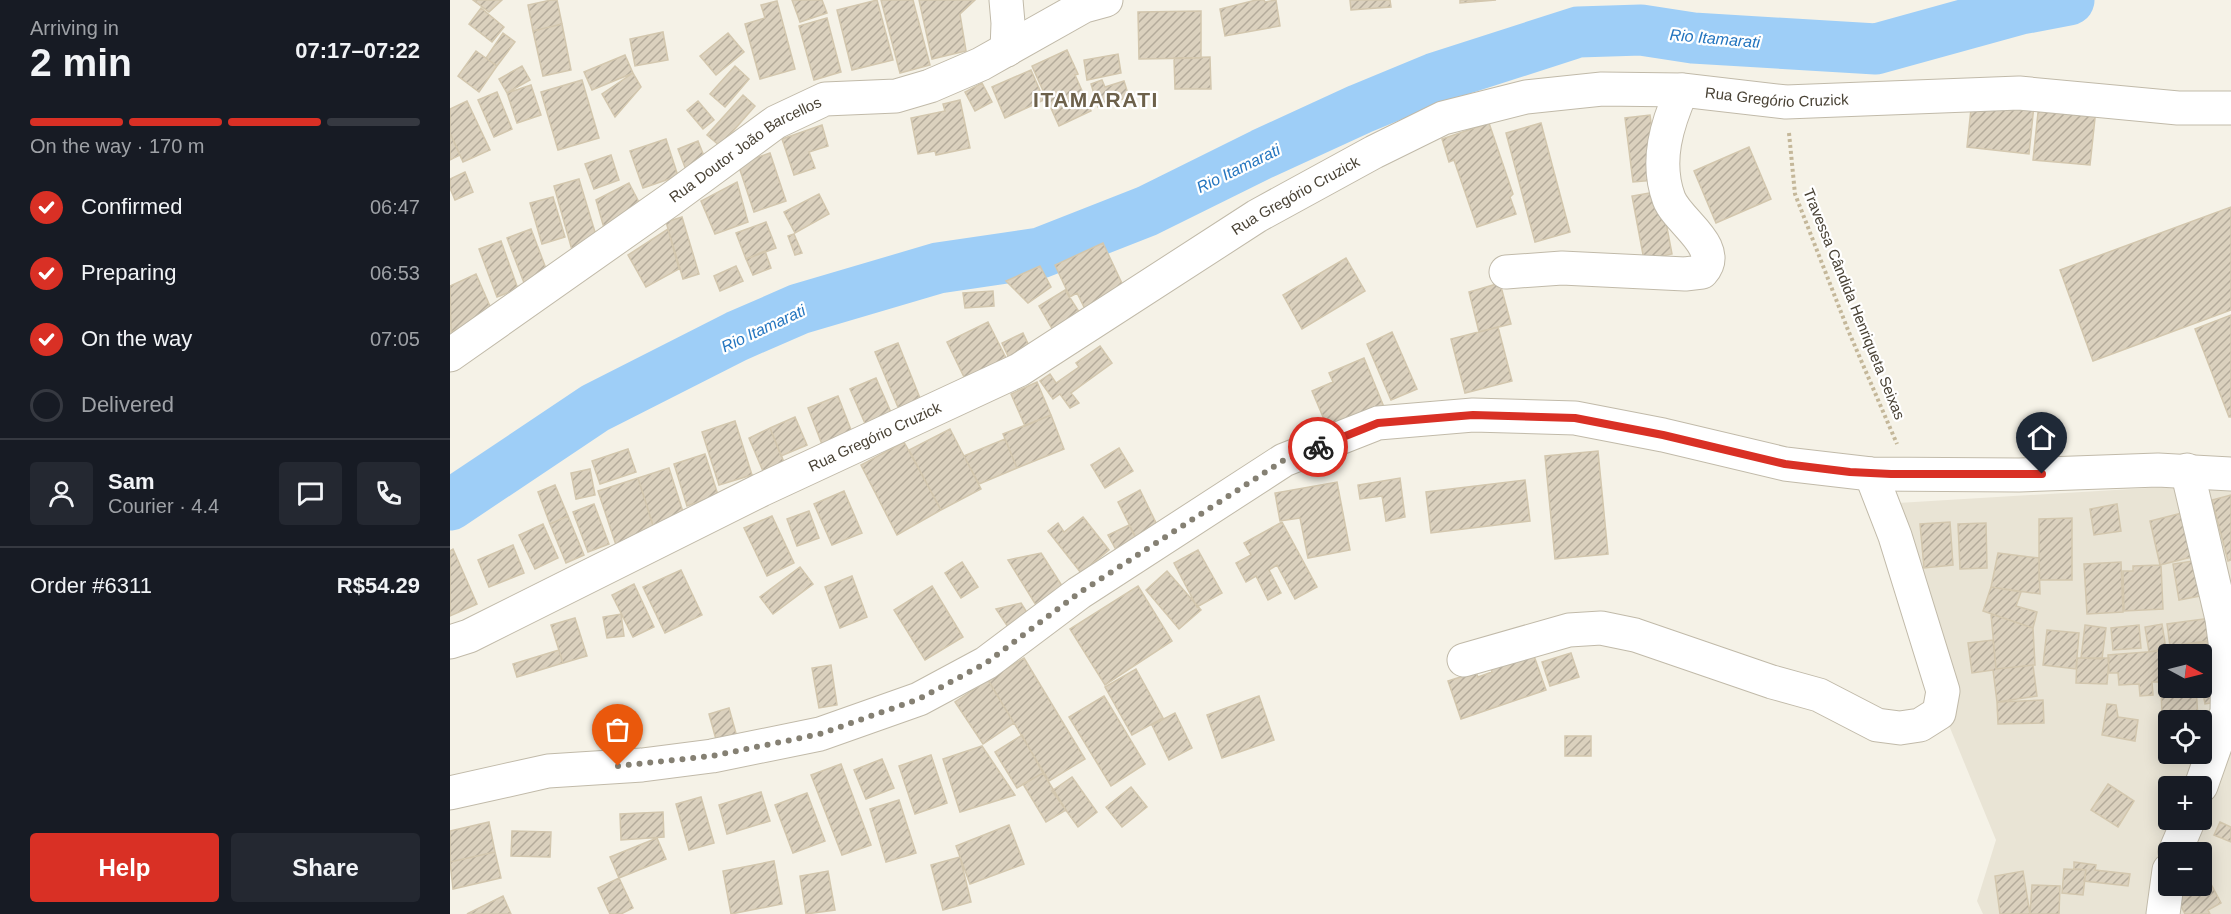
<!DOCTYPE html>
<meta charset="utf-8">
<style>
body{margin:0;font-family:Helvetica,sans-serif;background:#242831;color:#f1f3f6;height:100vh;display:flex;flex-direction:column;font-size:22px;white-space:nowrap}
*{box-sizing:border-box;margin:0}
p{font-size:20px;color:#9ea1a6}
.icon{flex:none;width:33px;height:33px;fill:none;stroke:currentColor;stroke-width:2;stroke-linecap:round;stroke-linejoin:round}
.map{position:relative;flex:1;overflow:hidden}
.drawer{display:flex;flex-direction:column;background:#171b24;width:450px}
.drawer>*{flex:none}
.needle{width:39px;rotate:97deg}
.fabs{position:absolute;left:1708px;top:644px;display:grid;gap:12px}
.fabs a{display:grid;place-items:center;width:54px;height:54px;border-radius:6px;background:#171b24;box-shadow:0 3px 15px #0003;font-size:30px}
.pin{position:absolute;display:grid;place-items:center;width:51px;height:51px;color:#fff;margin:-62px -26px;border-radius:50% 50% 50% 0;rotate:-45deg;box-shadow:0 0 6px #0007}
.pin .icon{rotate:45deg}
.courier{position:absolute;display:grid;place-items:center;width:60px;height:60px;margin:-30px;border:4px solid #d93025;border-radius:50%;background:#fff;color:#222;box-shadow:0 2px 8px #0007}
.head em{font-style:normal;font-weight:700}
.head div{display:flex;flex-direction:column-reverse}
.head{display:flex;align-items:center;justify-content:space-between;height:102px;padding:0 30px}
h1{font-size:39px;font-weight:700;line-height:45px}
.bar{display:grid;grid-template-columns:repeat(4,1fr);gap:9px 6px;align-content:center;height:72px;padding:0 30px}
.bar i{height:8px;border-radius:4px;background:#363941}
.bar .current{background:#d93025}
.bar p{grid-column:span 4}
.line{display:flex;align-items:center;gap:15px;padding:0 30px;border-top:2px solid #363941}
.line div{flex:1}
.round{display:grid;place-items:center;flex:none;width:63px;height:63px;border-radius:6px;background:#242831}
ol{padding:0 30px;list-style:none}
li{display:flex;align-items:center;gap:18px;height:66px}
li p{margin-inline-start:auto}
li .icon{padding:6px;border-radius:50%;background:#d93025;color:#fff;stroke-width:4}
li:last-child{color:#9ea1a6}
li i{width:33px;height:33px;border:3px solid #363941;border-radius:50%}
.primary-button{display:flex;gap:12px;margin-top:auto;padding:12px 30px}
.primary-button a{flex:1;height:69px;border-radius:6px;background:#d93025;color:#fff;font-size:24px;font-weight:700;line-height:69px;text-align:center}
.primary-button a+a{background:#242831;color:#f1f3f6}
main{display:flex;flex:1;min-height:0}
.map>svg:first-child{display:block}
</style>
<main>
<section class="drawer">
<div class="head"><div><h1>2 min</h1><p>Arriving in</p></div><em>07:17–07:22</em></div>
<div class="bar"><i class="current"></i><i class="current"></i><i class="current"></i><i></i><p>On the way · 170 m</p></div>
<ol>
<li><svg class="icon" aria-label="check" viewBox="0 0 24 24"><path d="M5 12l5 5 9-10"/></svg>Confirmed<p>06:47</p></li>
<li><svg class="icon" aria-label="check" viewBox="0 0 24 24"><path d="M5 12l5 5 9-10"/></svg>Preparing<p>06:53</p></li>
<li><svg class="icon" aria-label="check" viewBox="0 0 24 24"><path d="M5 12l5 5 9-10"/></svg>On the way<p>07:05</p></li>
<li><i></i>Delivered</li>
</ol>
<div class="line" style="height:108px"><a class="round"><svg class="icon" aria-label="person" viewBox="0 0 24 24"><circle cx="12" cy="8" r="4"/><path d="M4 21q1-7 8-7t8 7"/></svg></a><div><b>Sam</b><p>Courier · 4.4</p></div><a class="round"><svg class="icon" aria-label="chat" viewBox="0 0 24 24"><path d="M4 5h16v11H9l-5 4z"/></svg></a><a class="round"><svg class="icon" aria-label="phone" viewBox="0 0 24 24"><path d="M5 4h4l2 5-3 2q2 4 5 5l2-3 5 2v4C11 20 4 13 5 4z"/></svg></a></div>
<div class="line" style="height:78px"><div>Order #6311</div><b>R$54.29</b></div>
<div class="primary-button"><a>Help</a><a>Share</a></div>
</section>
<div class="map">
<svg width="1781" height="914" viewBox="0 0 1781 914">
<defs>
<pattern id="building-hatch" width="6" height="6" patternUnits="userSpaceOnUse" patternTransform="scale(1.5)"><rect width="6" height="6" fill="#dbd1be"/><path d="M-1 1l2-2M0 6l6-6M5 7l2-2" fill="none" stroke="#b4ab9b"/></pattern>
</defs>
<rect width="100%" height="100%" fill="#f5f2e7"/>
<path fill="#e9e4d5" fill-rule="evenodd" d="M1781,483V914H1533L1527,901L1546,840L1482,684L1415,505ZM1719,654H1752V687H1719ZM1719,720H1752V753H1719ZM1719,786H1752V819H1719ZM1719,852H1752V885H1719Z"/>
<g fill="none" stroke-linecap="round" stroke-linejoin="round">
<path stroke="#9ecef7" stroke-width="51" d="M0,505L145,408L287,336L349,309L488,268L590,253L697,211L812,154L910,109L985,78L1128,32L1191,30L1243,38L1426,49L1571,9L1619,0"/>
</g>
<path fill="url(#building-hatch)" stroke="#d3c7ae" stroke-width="1.5" d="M23,0H52L39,12Z
M101,0H107L112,24L83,31L78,5Z
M342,0H372L377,13L350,22Z
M427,0L443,60L402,70L387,10Z
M431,0H463L480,65L450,73Z
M469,0H525L510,14L516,51L482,59Z
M806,0H814L815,2L826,0L830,26L775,36L770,9Z
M900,0H940L941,7L901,10Z
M1010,0H1046L1010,3Z
M327,1L345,69L310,79L295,24L315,18L311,5Z
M31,8L54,27L42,42L19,24Z
M751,11V58L689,59L688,12Z
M377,18L391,72L364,80L349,26Z
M112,24L121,70L93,76L83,31Z
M213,32L218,60L185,66L180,39Z
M53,33L65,42L47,66L36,58Z
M278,33L294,52L266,75L250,56Z
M617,50L628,74L625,75L641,111L609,126L582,66Z
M26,51L47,66L29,92L8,76Z
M668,54L671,73L637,80L634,60Z
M175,55L183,73L142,90L134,72Z
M760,57L761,89H725L724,58Z
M72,66L80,80L57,93L49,79Z
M285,66L299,79L275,107L260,94Z
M581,70L594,100L555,118L542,87Z
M183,73L191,87L165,117L152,94Z
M132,80L149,138L108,150L91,92Z
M652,80L655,87L674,81L679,97L648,107L641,84Z
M532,83L542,102L525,111L515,92Z
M81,85L91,115L67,123L57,93Z
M47,92L62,129L44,137L28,100Z
M293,95L305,106L270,146L257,135Z
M1522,99L1584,105L1579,154L1517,147Z
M510,100L520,148L486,155L485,151L468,154L461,118L495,111L493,104Z
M17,101L40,150L13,162L0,133V109Z
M248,101L264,120L253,129L237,110Z
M1589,103L1646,109L1640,165L1583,160Z
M1200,115L1203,136H1199L1205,180L1183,182L1175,118Z
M1039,123L1063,194L1060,197L1066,214L1027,227L1004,160L999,162L992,139Z
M1091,123L1120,232L1085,242L1056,133Z
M372,125L378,146L359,152L365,168L344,175L332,139Z
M0,133L10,155L0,160Z
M216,139L228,176L193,188L180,151Z
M248,141L256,161L236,170L228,149Z
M1299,147L1321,199L1266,223L1244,171Z
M320,153L336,201L304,212L288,164Z
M161,155L169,180L144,189L135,164Z
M15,172L23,192L5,200L0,188V179Z
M129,179L148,242L122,250L104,186Z
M287,182L298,222L265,234L251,201Z
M179,183L194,212L156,235L146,200Z
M1210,191L1222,254L1194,260L1182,196Z
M369,194L379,214L345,233L334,212Z
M103,197L115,237L92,244L80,203Z
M1781,207V310L1643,361L1610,270Z
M232,217L249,274L233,279L216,222Z
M316,222L326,248L296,259L286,233Z
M81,229L100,279L76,288L57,238Z
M218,229L229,269L196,287L178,255Z
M344,234L352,253L345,255L338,236Z
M51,241L68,289L47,297L29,249Z
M653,243L676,292L636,311L627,293L620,297L605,265Z
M315,251L321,268L303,275L296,259Z
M896,258L915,291L852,329L833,295Z
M286,266L293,281L270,291L264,276Z
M590,266L601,287L578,303L556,281Z
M26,274L43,313L1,332L0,286Z
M1050,283L1061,324L1029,332L1019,292Z
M615,290L631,315L604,332L589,306Z
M543,291L544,306L515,308L513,293Z
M1781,315V417H1779L1745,329Z
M538,322L556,358L515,379L497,342Z
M1048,327L1062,381L1015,393L1001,339Z
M942,332L967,389L941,400L917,344Z
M573,333L580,348L559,358L552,343Z
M448,343L472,403L450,412L425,352Z
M650,346L662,363L621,393L629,403L620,408L610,394L603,399L590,381L600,374L606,383L629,367L626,363Z
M914,358L934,407L879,431L862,391L883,382L879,373Z
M426,378L443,417L417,428L400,389Z
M587,382L601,415L575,426L561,394Z
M388,396L403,435L373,447L358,408Z
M601,415L614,449L567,468L553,434Z
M345,417L357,445L331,456L320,428Z
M285,421L302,475L269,485L252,432Z
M320,428L334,462L313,471L299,438Z
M500,429L531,489L491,510L459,450Z
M555,439L567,468L529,484L514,456Z
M454,442L491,510L447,535L411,465Z
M669,448L683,471L655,488L641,465Z
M178,449L186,472L150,484L142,461Z
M1148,451L1158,554L1105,559L1095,456Z
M255,454L268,495L237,506L224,464Z
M219,468L234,515L203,525L188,478Z
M140,469L145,495L126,499L121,473Z
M188,478L205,532L166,545L148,491Z
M950,478L955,517L936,521L932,496L910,499L908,485Z
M1075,480L1080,521L981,533L976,492Z
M887,482L900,550L858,558L850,518L830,521L825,493Z
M105,485L118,516L100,524L88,492Z
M690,490L709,529L687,540L668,502Z
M394,491L412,533L382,545L364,504Z
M1781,495V560L1778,561L1762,500Z
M144,504L159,544L138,552L123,512Z
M1667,504L1671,531L1644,535L1640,509Z
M359,511L369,538L347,546L337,519Z
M1740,511L1750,555L1710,565L1700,521Z
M118,516L134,555L116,563L100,524Z
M322,516L344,563L317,576L294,528Z
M633,517L659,550L631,573L598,531L608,523L614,532Z
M1622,518V580H1589V519Z
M832,522L867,587L845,599L827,565L819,570L831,593L818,600L806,576L796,582L786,563L801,555L794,543Z
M1500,522L1503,565L1474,568L1470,524Z
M1536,523L1537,568L1510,569L1508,524Z
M93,524L108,558L85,569L69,535Z
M679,525L691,548L671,559L658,535Z
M63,545L74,573L39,587L28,560Z
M3,549L27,604L0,616V551Z
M748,550L772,593L747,607L724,563Z
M591,553L616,592L589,610L558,560Z
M1548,553L1589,558L1590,594L1541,587Z
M1755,559L1761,594L1729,600L1723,564Z
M512,562L528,587L511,598L495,573Z
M1671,562L1673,612L1637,614L1634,564Z
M1711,565L1713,609L1674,611L1673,571H1683V566Z
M350,567L363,584L323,614L310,597Z
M231,570L252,615L215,633L193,587Z
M717,571L751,610L729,629L696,590Z
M402,576L417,617L390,628L375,587Z
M184,584L204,627L183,637L162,595Z
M482,586L513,637L475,660L444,610Z
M688,586L722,641L655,685L620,629Z
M1541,587L1571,592L1566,606L1587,612L1583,628L1533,611Z
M571,603L581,619L562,633L546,609Z
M171,614L174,636L157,638L153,617Z
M1541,614L1583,628L1585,665L1546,669Z
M1768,617L1772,639L1720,646L1717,624Z
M125,618L137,656L113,663L101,625Z
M1712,624L1716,649L1699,652L1695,627Z
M1635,625L1656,628L1652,659L1631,658Z
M1689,625L1691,648L1663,650L1661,628Z
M1597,630L1629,633L1626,669L1593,665Z
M1543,640L1546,669L1583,665L1587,696L1547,702L1543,670L1522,673L1518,643Z
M1767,642L1769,663L1752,664V654H1734L1733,645Z
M109,650L113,663L67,677L63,664Z
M1709,651L1711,682H1702L1703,695L1690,696L1689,684L1669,685L1668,673H1659L1658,655Z
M1083,653L1096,690L1011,719L998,681L1026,672L1028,677L1042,672L1040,667Z
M1121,653L1129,677L1100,686L1092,662Z
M574,658L635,759L599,781L538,680Z
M1627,658H1659L1657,684L1626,683Z
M1769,664L1771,681L1752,684V667Z
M381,665L387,705L369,708L362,668Z
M1715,665H1719V681H1716Z
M686,669L713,718L682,735L655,687Z
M538,680L564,723L533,744L505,702Z
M1771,683L1774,701L1755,704L1752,687Z
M1711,685L1746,687L1748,718L1712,720Z
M654,696L695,764L661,786L619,717Z
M809,696L824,740L772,758L757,715Z
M1593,700L1594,723L1548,724L1547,702Z
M1657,704L1666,705L1668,717L1688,720L1685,741L1652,735Z
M279,708L287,737L267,743L259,714Z
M725,713L742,748L719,760L702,725Z
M572,735L593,773L567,788L545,752Z
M1115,736H1141V756H1115Z
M532,746L565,795L510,812L493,759Z
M481,755L497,803L465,814L449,766Z
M432,759L444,788L416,799L404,770Z
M391,764L421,845L392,855L361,775Z
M593,773L616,810L596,822L573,784Z
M622,777L647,812L628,827L602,791Z
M1725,777L1751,783L1750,786H1723Z
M1658,784L1684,801L1668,827L1641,810Z
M681,787L697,807L672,827L656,807Z
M311,792L320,821L277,834L269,805Z
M357,793L375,841L343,853L325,805Z
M251,797L264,843L239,850L226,804Z
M449,800L466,853L436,862L420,809Z
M213,812L214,837L171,840L170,814Z
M39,822L45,852L0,862V831Z
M1770,822L1781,827V842L1764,835Z
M559,825L574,864L520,884L506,846Z
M62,831L101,832L100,857L61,856Z
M207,838L216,859L169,878L160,857Z
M45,852L51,878L3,889L0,862Z
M510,857L521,902L493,910L481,865Z
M324,861L332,904L281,914L273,871Z
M1624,862L1646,865L1645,870L1680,874L1678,886L1634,881L1636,870L1624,869Z
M1752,867L1771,903L1758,910L1760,914H1735L1723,890L1733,885H1752Z
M1614,869L1636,870L1633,895L1612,893Z
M378,871L385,910L356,914L350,876Z
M1573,871L1580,914H1550L1545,876Z
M169,878L183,908L171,914H160L148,888Z
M1582,885L1610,886L1609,914H1580Z
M53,896L61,914H17Z"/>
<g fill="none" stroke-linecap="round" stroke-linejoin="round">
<defs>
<g id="minor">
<path d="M556,0L558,23L557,50"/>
<path d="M1056,272L1112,268L1235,274L1252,272C1274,247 1228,222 1219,199C1205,161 1217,124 1232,90"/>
<path id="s1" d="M0,355L220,200L326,122L375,99L446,96L480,86L531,64L634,6L656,0"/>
<path d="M1737,470L1772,619L1778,664L1777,712L1751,786"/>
<path id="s2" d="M0,642L19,636L311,490L569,370L807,216L924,152L993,118L1076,97L1152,89L1232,90L1336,102L1569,93L1728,108H1781"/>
<path d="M1014,660L1119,630L1151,628L1185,635L1322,682L1369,695L1427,725L1450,728L1470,725L1489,713L1493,691L1445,536L1421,474"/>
<path d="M0,793L98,771L192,765L262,756L370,734L469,699L536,663L629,593L834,460L928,423L1023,415L1125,418L1213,435L1335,464L1421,474L1569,475L1708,470L1781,474"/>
<path d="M1725,852L1739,819"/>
<path d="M1713,914L1719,870"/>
</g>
</defs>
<use href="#minor" stroke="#c1baa9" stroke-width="35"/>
<path stroke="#c4b799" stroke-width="4" stroke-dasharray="3 3" stroke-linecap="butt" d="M1339,133L1345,194L1398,330L1447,444"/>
<use href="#minor" stroke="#fff" stroke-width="33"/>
</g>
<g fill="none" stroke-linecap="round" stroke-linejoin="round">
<path stroke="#858073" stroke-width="6" stroke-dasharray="0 10.8" d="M168,766L262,756L370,734L469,699L536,663L629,593L834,460L868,447"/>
<path stroke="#d93025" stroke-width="8" d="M868,447L928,423L1023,415L1125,418L1213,435L1335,464L1400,472L1441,474H1592"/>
</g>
<g text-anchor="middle" stroke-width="4.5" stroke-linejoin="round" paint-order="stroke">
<g font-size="15" fill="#494235" stroke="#fff">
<text dy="5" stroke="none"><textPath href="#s2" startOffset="1462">Rua Gregório Cruzick</textPath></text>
<text dy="5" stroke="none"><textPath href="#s1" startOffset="360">Rua Doutor João Barcellos</textPath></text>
<text dy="5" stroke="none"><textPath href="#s2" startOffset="958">Rua Gregório Cruzick</textPath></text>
<text transform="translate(1404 304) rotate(68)" y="5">Travessa Cândida Henriqueta Seixas</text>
<text dy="5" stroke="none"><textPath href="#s2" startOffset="472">Rua Gregório Cruzick</textPath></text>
</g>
<g font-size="16" font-style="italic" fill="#2475bf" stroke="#fff">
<text transform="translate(1265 38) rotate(5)" y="6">Rio Itamarati</text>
<text transform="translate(788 168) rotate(-26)" y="6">Rio Itamarati</text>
<text transform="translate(313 328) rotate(-25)" y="6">Rio Itamarati</text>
</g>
<g font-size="21" font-weight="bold" letter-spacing="1.5" fill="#6d614b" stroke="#fff">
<text x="646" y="107">ITAMARATI</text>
</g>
</g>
</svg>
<div class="fabs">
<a><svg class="needle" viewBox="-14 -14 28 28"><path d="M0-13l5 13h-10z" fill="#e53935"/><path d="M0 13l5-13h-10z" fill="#9ea1a6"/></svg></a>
<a><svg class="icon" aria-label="locate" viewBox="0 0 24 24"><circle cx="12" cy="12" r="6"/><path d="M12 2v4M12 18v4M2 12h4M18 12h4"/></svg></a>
<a>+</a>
<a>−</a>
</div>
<div class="pin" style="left:168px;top:766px;background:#ea580c"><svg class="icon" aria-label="bag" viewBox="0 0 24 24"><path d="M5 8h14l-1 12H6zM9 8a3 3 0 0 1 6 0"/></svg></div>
<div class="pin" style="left:1592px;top:474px;background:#1f2937"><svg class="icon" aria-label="home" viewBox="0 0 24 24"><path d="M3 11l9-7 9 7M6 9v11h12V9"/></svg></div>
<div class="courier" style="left:868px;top:447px"><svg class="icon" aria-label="bike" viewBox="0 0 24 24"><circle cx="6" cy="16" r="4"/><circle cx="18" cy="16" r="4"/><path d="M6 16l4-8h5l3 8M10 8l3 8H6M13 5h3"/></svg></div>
</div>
</main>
